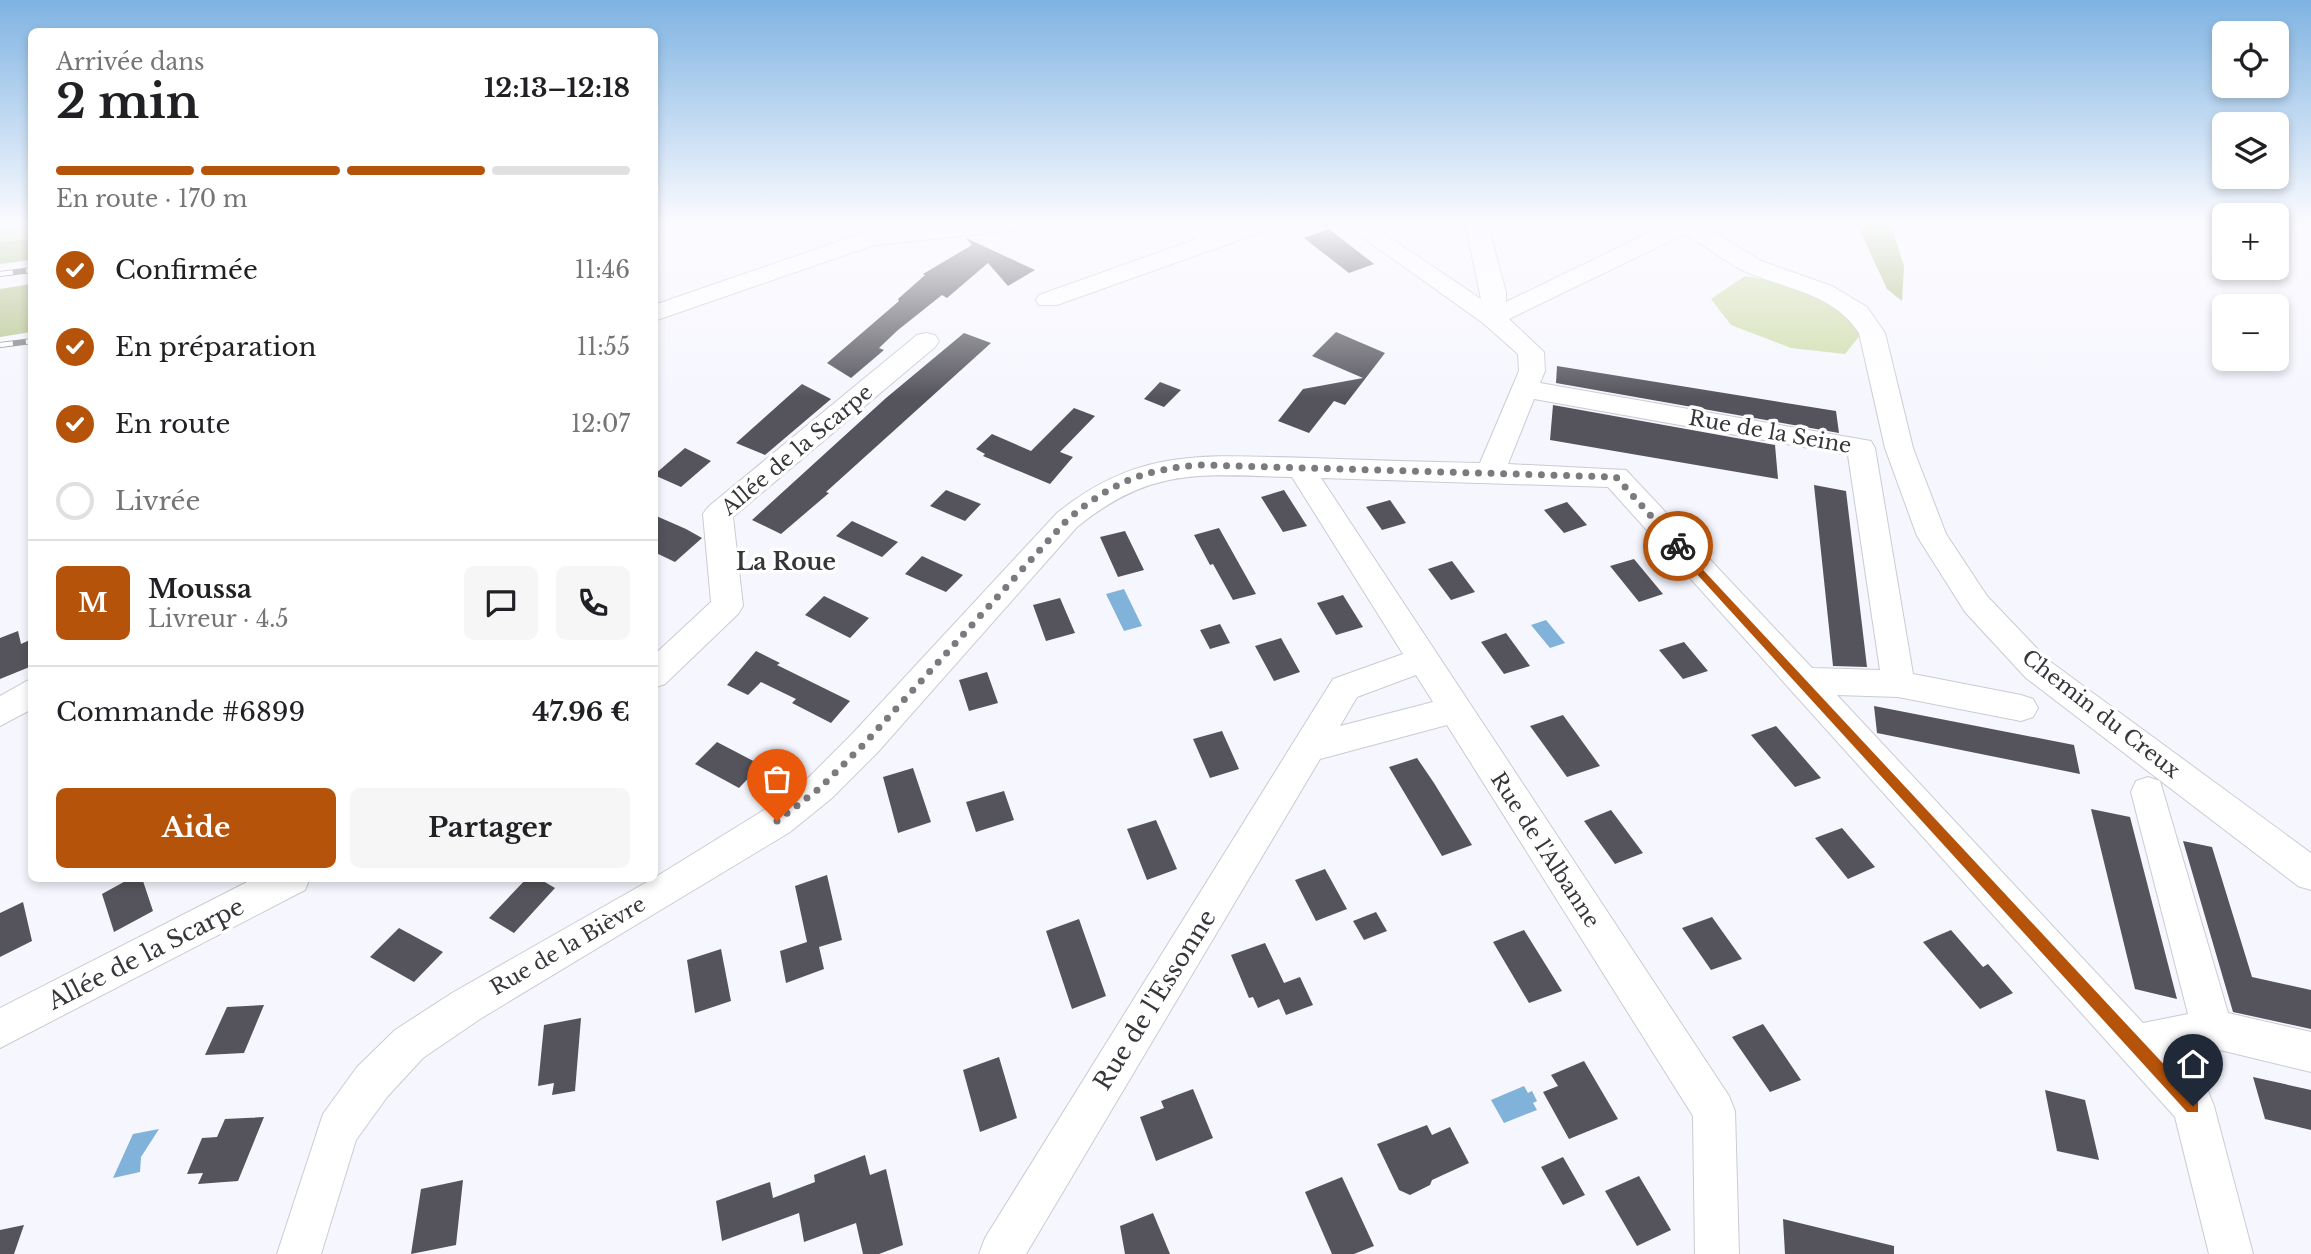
<!DOCTYPE html>
<html lang="fr">
<meta charset="utf-8">
<style>
body{margin:0;font-family:"Libre Baskerville",serif;background:#f6f6f6;color:#202124;height:100vh;display:flex;flex-direction:column;font-size:26px;white-space:nowrap}
*{box-sizing:border-box;margin:0}
p{font-size:23px;color:#757577}
.icon{flex:none;width:38px;height:38px;fill:none;stroke:currentColor;stroke-width:2;stroke-linecap:round;stroke-linejoin:round}
.map{position:relative;flex:1;overflow:hidden}
.details{position:absolute;left:28px;top:28px;width:630px;height:854px;display:flex;flex-direction:column;background:#fff;border-radius:10px;box-shadow:0 4px 10px #0003}
.details>*{flex:none}
.fabs{position:absolute;left:2212px;top:21px;display:grid;gap:14px}
.fabs a{display:grid;place-items:center;width:77px;height:77px;border-radius:10px;background:#fff;box-shadow:0 4px 10px #0003;font-size:35px}
.pin{position:absolute;display:grid;place-items:center;width:60px;height:60px;color:#fff;margin:-72px -30px;border-radius:50% 50% 50% 0;rotate:-45deg;box-shadow:0 0 7px #0007}
.pin .icon{rotate:45deg}
.courier{position:absolute;display:grid;place-items:center;width:70px;height:70px;margin:-35px;border:5px solid #b45309;border-radius:50%;background:#fff;color:#222;box-shadow:0 2px 9px #0007}
.head em{font-style:normal;font-weight:700}
.head div{display:flex;flex-direction:column-reverse}
.head{display:flex;align-items:center;justify-content:space-between;height:119px;padding:0 28px}
h1{font-size:46px;font-weight:700;line-height:52px}
.bar{display:grid;grid-template-columns:repeat(4,1fr);gap:10px 7px;align-content:center;height:84px;padding:0 28px}
.bar i{height:9px;border-radius:5px;background:#e0e0e0}
.bar .current{background:#b45309}
.bar p{grid-column:span 4}
.line{display:flex;align-items:center;gap:18px;padding:0 28px;border-top:2px solid #e0e0e0}
.line div{flex:1}
.round{display:grid;place-items:center;flex:none;width:74px;height:74px;border-radius:10px;background:#f6f6f6}
ol{padding:0 28px;list-style:none}
li{display:flex;align-items:center;gap:21px;height:77px}
li p{margin-inline-start:auto}
li .icon{padding:7px;border-radius:50%;background:#b45309;color:#fff;stroke-width:4}
li:last-child{color:#757577}
li i{width:38px;height:38px;border:4px solid #e0e0e0;border-radius:50%}
.cta{display:flex;gap:14px;margin-top:auto;padding:14px 28px}
.cta a{flex:1;height:80px;border-radius:10px;background:#b45309;color:#fff;font-size:28px;font-weight:700;line-height:80px;text-align:center}
.cta a+a{background:#f6f6f6;color:#202124}
.map>svg:first-child{display:block}
</style>
<div class="map">
<svg width="2311" height="1254" viewBox="0 0 2311 1254">
<rect width="100%" height="100%" fill="#f6f6fe"/>
<path fill="#d0dda9" d="M0,222H31V239L0,242Z
M1745,276L1798,286L1848,310L1862,333L1845,354L1791,348L1731,325L1711,299Z"/>
<path fill="#b4c288" d="M1856,222H1890L1904,266L1902,301L1887,289Z
M31,239V260L0,264V242Z
M31,284V332L0,337V289Z"/>
<path fill="#81b2da" d="M1124,589L1142,626L1124,631L1106,594Z
M1546,620L1565,643L1550,648L1531,625Z
M1524,1086L1528,1093L1532,1091L1537,1101L1533,1103L1537,1110L1504,1123L1491,1100Z
M159,1129L141,1157L140,1172L113,1178L133,1134Z"/>
<path fill="#55545c" d="M1329,229L1374,264L1349,273L1304,238Z
M966,238L1035,270L1008,286L988,263L947,298L942,295L898,330L879,348L884,350L851,378L827,363L899,301L898,299L925,275L923,274L972,245Z
M1336,332L1385,353L1345,405L1334,401L1309,433L1278,421L1303,389L1363,378L1312,356Z
M964,333L991,343L826,492L829,493L781,534L752,520L886,398Z
M1557,366L1836,411L1839,433L1556,383Z
M1160,382L1181,390L1164,407L1144,399Z
M802,384L831,399L765,455L736,443Z
M1553,405L1775,445L1778,479L1550,440Z
M1074,408L1095,416L1060,452L1073,457L1050,484L983,456L985,454L976,449L992,434L1031,451Z
M685,448L711,461L681,487L654,475Z
M1814,485L1846,491L1867,667L1833,666Z
M946,490L981,504L965,521L930,506Z
M1284,490L1307,526L1283,532L1261,497Z
M1390,500L1406,523L1382,530L1366,507Z
M1567,502L1587,525L1564,533L1544,510Z
M654,515L686,529L702,538L675,562L654,552Z
M852,521L898,542L882,557L836,536Z
M1219,528L1256,594L1233,600L1213,564L1210,565L1194,535Z
M1125,531L1144,570L1118,577L1100,537Z
M922,556L963,575L946,592L905,574Z
M1634,559L1663,594L1639,602L1610,566Z
M1452,561L1475,592L1451,600L1428,569Z
M1343,595L1363,627L1336,635L1317,603Z
M824,596L869,618L850,638L805,615Z
M1060,598L1075,633L1046,641L1033,605Z
M1220,624L1230,643L1210,649L1200,630Z
M18,631L21,644L32,639V666L0,679V638Z
M1506,633L1530,666L1504,674L1481,642Z
M1281,638L1300,672L1274,681L1255,646Z
M1684,642L1708,671L1683,679L1659,650Z
M756,651L780,663L777,665L850,701L831,723L792,703L796,699L761,682L748,695L727,685Z
M987,672L998,703L969,711L959,680Z
M1874,706L2074,745L2080,774L1877,733Z
M1563,715L1600,766L1567,777L1530,726Z
M1776,726L1821,778L1795,787L1751,735Z
M1222,731L1239,769L1210,778L1193,739Z
M717,742L761,765L739,788L695,764Z
M1417,758L1434,783L1472,845L1442,856L1389,767Z
M913,768L931,822L898,833L883,777Z
M1004,791L1014,820L976,832L966,802Z
M2091,809L2130,817L2177,999L2135,989Z
M1611,810L1643,853L1615,864L1584,821Z
M1156,820L1177,869L1147,880L1127,829Z
M1842,828L1875,867L1848,879L1815,838Z
M2183,841L2212,847L2252,977L2311,990V1029L2233,1012Z
M1325,869L1347,909L1316,921L1295,880Z
M827,875L842,940L819,947L824,969L786,983L780,951L807,942L795,886Z
M131,878H142L153,911L114,932L102,894Z
M527,878H538L555,888L514,933L489,918Z
M23,902L32,941L0,957V913Z
M1376,912L1387,931L1364,940L1353,921Z
M1712,917L1742,959L1711,970L1682,928Z
M1079,919L1106,996L1072,1009L1046,931Z
M399,928L443,952L414,982L370,957Z
M1524,930L1562,991L1529,1003L1493,942Z
M1951,930L1983,967L1988,964L2013,993L1980,1009L1923,942Z
M1265,943L1284,983L1300,977L1313,1005L1286,1015L1279,999L1258,1008L1253,997L1249,998L1231,955Z
M721,949L731,1001L695,1013L687,960Z
M264,1005L244,1053L205,1055L227,1007Z
M581,1018L575,1091L552,1095L554,1083L538,1086L544,1025Z
M1763,1024L1801,1080L1770,1092L1732,1037Z
M999,1057L1017,1118L980,1132L963,1070Z
M1584,1061L1618,1119L1569,1139L1543,1092L1558,1086L1551,1075Z
M2253,1077L2311,1090V1130L2265,1119Z
M1193,1089L1213,1138L1156,1161L1140,1117L1164,1108L1161,1101Z
M2045,1090L2085,1100L2099,1160L2057,1151Z
M264,1117L238,1181L198,1184L203,1173L187,1174L202,1138L217,1137L225,1119Z
M1427,1125L1432,1135L1450,1127L1469,1163L1432,1180L1430,1185L1410,1195L1399,1190L1377,1144Z
M865,1155L870,1175L886,1169L903,1245L879,1254H863L856,1223L804,1242L799,1213L722,1241L716,1201L770,1182L773,1198L815,1182L814,1175Z
M1563,1157L1585,1195L1563,1205L1541,1167Z
M1639,1176L1671,1230L1637,1246L1605,1191Z
M1342,1177L1374,1246L1354,1254H1332L1305,1192Z
M463,1180L456,1245L411,1254L421,1189Z
M1153,1213L1170,1254H1125L1120,1226Z
M1783,1219L1894,1246V1254H1785Z
M24,1225L14,1254H0V1230Z"/>
<g fill="none" stroke-linecap="round" stroke-linejoin="round">
<defs>
<path id="minor" d="M960,222H1038L1027,229L874,245L654,321V305L863,233Z
M1179,222H1204L1216,232L1246,222H1279L1276,227L1057,305H1039L1036,300L1039,295L1196,239Z
M1341,222H1367L1481,299L1465,222H1487L1506,292V302L1671,222H1698L1761,261L1832,286L1867,307L1885,333L1913,448L1946,534L1987,596L2048,660L2311,853V890L2298,886L2026,678L1965,612L1917,536L1885,448L1859,333C1834,294 1786,289 1746,272C1725,262 1705,246 1685,234L1509,319L1544,352L1545,371L1540,383L1871,441L1875,448L1913,674L2021,695L2033,699L2038,708L2033,717L2021,721L1898,697L1837,695L2143,1023L2188,1014L2131,792L2136,781L2148,777L2160,781L2228,1013L2311,1032V1072L2212,1048L2174,1056L2208,1091L2214,1106L2253,1254H2209L2175,1117L1608,487L1321,478L1729,1096L1735,1111L1739,1254H1695L1693,1116L1447,725L1320,759L1026,1254H979L985,1238L1333,679L1403,654L1292,477C1201,475 1152,466 1077,527L877,753L832,798L790,832L480,1019L423,1058L387,1097L356,1140L321,1254H277L323,1114L357,1067L395,1030L452,993L654,878L764,810L808,778L853,733L1057,513C1141,445 1209,456 1310,458C1367,460 1424,462 1480,463L1519,371L1518,354L1483,323ZM1534,399L1848,455L1880,670L1812,668L1626,470L1508,464ZM1416,675L1433,702L1340,726L1357,697Z
M926,333L935,335L939,341L935,347L733,517L743,606L738,614L665,684L654,688V655L711,602L703,514L708,507L917,335Z
M32,678V709L0,726V696Z
M255,878H310L305,890L0,1048V1008Z"/>
</defs>
<use href="#minor" stroke="#cacbd4" stroke-width="2"/>
<use href="#minor" fill="#fff" fill-rule="evenodd"/>
<defs>
<path id="rail" d="M0,274L32,270
M0,345L32,341"/>
</defs>
<use href="#rail" stroke="#7d7d82" stroke-width="6"/>
<use href="#rail" stroke="#fff" stroke-width="4.5" stroke-dasharray="13" stroke-linecap="butt"/>
</g>
<linearGradient id="sky" x2="0" y2="1"><stop stop-color="#7fb3e2"/><stop offset="0.56" stop-color="#fbfbff"/><stop offset="1" stop-color="#fbfbff" stop-opacity="0"/></linearGradient>
<rect width="2311" height="398" fill="url(#sky)"/>
<path fill="#b45309" d="M1678,543L2198,1101V1112H2187L1674,549L1673,546Z"/>
<g fill="none" stroke-linecap="round" stroke-linejoin="round">
<path stroke="#7a7a7f" stroke-width="7" stroke-dasharray="0 12.6" d="M777,821L820,788L865,743L1067,520C1110,483 1146,468 1203,465L1616,477L1678,546"/>
</g>
<g text-anchor="middle" stroke-width="7" stroke-linejoin="round" paint-order="stroke">
<g font-size="21" fill="#37373b" stroke="#fff">
<text transform="translate(1770 432) rotate(10)" y="7">Rue de la Seine</text>
<text transform="translate(797 450) rotate(-40)" y="7">Allée de la Scarpe</text>
<text transform="translate(2101 714) rotate(38)" y="7">Chemin du Creux</text>
<text transform="translate(1545 850) rotate(57)" y="7">Rue de l'Albanne</text>
<text transform="translate(568 946) rotate(-30)" y="7">Rue de la Bièvre</text>
</g>
<g font-size="23" font-weight="bold" fill="#37373b" stroke="#fff">
<text x="786" y="570">La Roue</text>
</g>
<g font-size="24" fill="#37373b" stroke="#fff">
<text transform="translate(146 954) rotate(-27)" y="8">Allée de la Scarpe</text>
<text transform="translate(1155 1000) rotate(-58)" y="8">Rue de l'Essonne</text>
</g>
</g>
</svg>
<div class="fabs">
<a><svg class="icon" aria-label="locate" viewBox="0 0 24 24"><circle cx="12" cy="12" r="6"/><path d="M12 2v4M12 18v4M2 12h4M18 12h4"/></svg></a>
<a><svg class="icon" aria-label="layers" viewBox="0 0 24 24"><path d="M12 4l9 5-9 5-9-5zM3 14l9 5 9-5"/></svg></a>
<a>+</a>
<a>−</a>
</div>
<div class="pin" style="left:777px;top:821px;background:#ea580c"><svg class="icon" aria-label="bag" viewBox="0 0 24 24"><path d="M5 8h14l-1 12H6zM9 8a3 3 0 0 1 6 0"/></svg></div>
<div class="pin" style="left:2193px;top:1106px;background:#1f2937"><svg class="icon" aria-label="home" viewBox="0 0 24 24"><path d="M3 11l9-7 9 7M6 9v11h12V9"/></svg></div>
<div class="courier" style="left:1678px;top:546px"><svg class="icon" aria-label="bike" viewBox="0 0 24 24"><circle cx="6" cy="16" r="4"/><circle cx="18" cy="16" r="4"/><path d="M6 16l4-8h5l3 8M10 8l3 8H6M13 5h3"/></svg></div>
<section class="details">
<div class="head"><div><h1>2 min</h1><p>Arrivée dans</p></div><em>12:13–12:18</em></div>
<div class="bar"><i class="current"></i><i class="current"></i><i class="current"></i><i></i><p>En route · 170 m</p></div>
<ol>
<li><svg class="icon" aria-label="check" viewBox="0 0 24 24"><path d="M5 12l5 5 9-10"/></svg>Confirmée<p>11:46</p></li>
<li><svg class="icon" aria-label="check" viewBox="0 0 24 24"><path d="M5 12l5 5 9-10"/></svg>En préparation<p>11:55</p></li>
<li><svg class="icon" aria-label="check" viewBox="0 0 24 24"><path d="M5 12l5 5 9-10"/></svg>En route<p>12:07</p></li>
<li><i></i>Livrée</li>
</ol>
<div class="line" style="height:126px"><b class="round" style="background:#b45309;color:#fff">M</b><div><b>Moussa</b><p>Livreur · 4.5</p></div><a class="round"><svg class="icon" aria-label="chat" viewBox="0 0 24 24"><path d="M4 5h16v11H9l-5 4z"/></svg></a><a class="round"><svg class="icon" aria-label="phone" viewBox="0 0 24 24"><path d="M5 4h4l2 5-3 2q2 4 5 5l2-3 5 2v4C11 20 4 13 5 4z"/></svg></a></div>
<div class="line" style="height:91px"><div>Commande #6899</div><b>47.96 €</b></div>
<div class="cta"><a>Aide</a><a>Partager</a></div>
</section>
</div>
